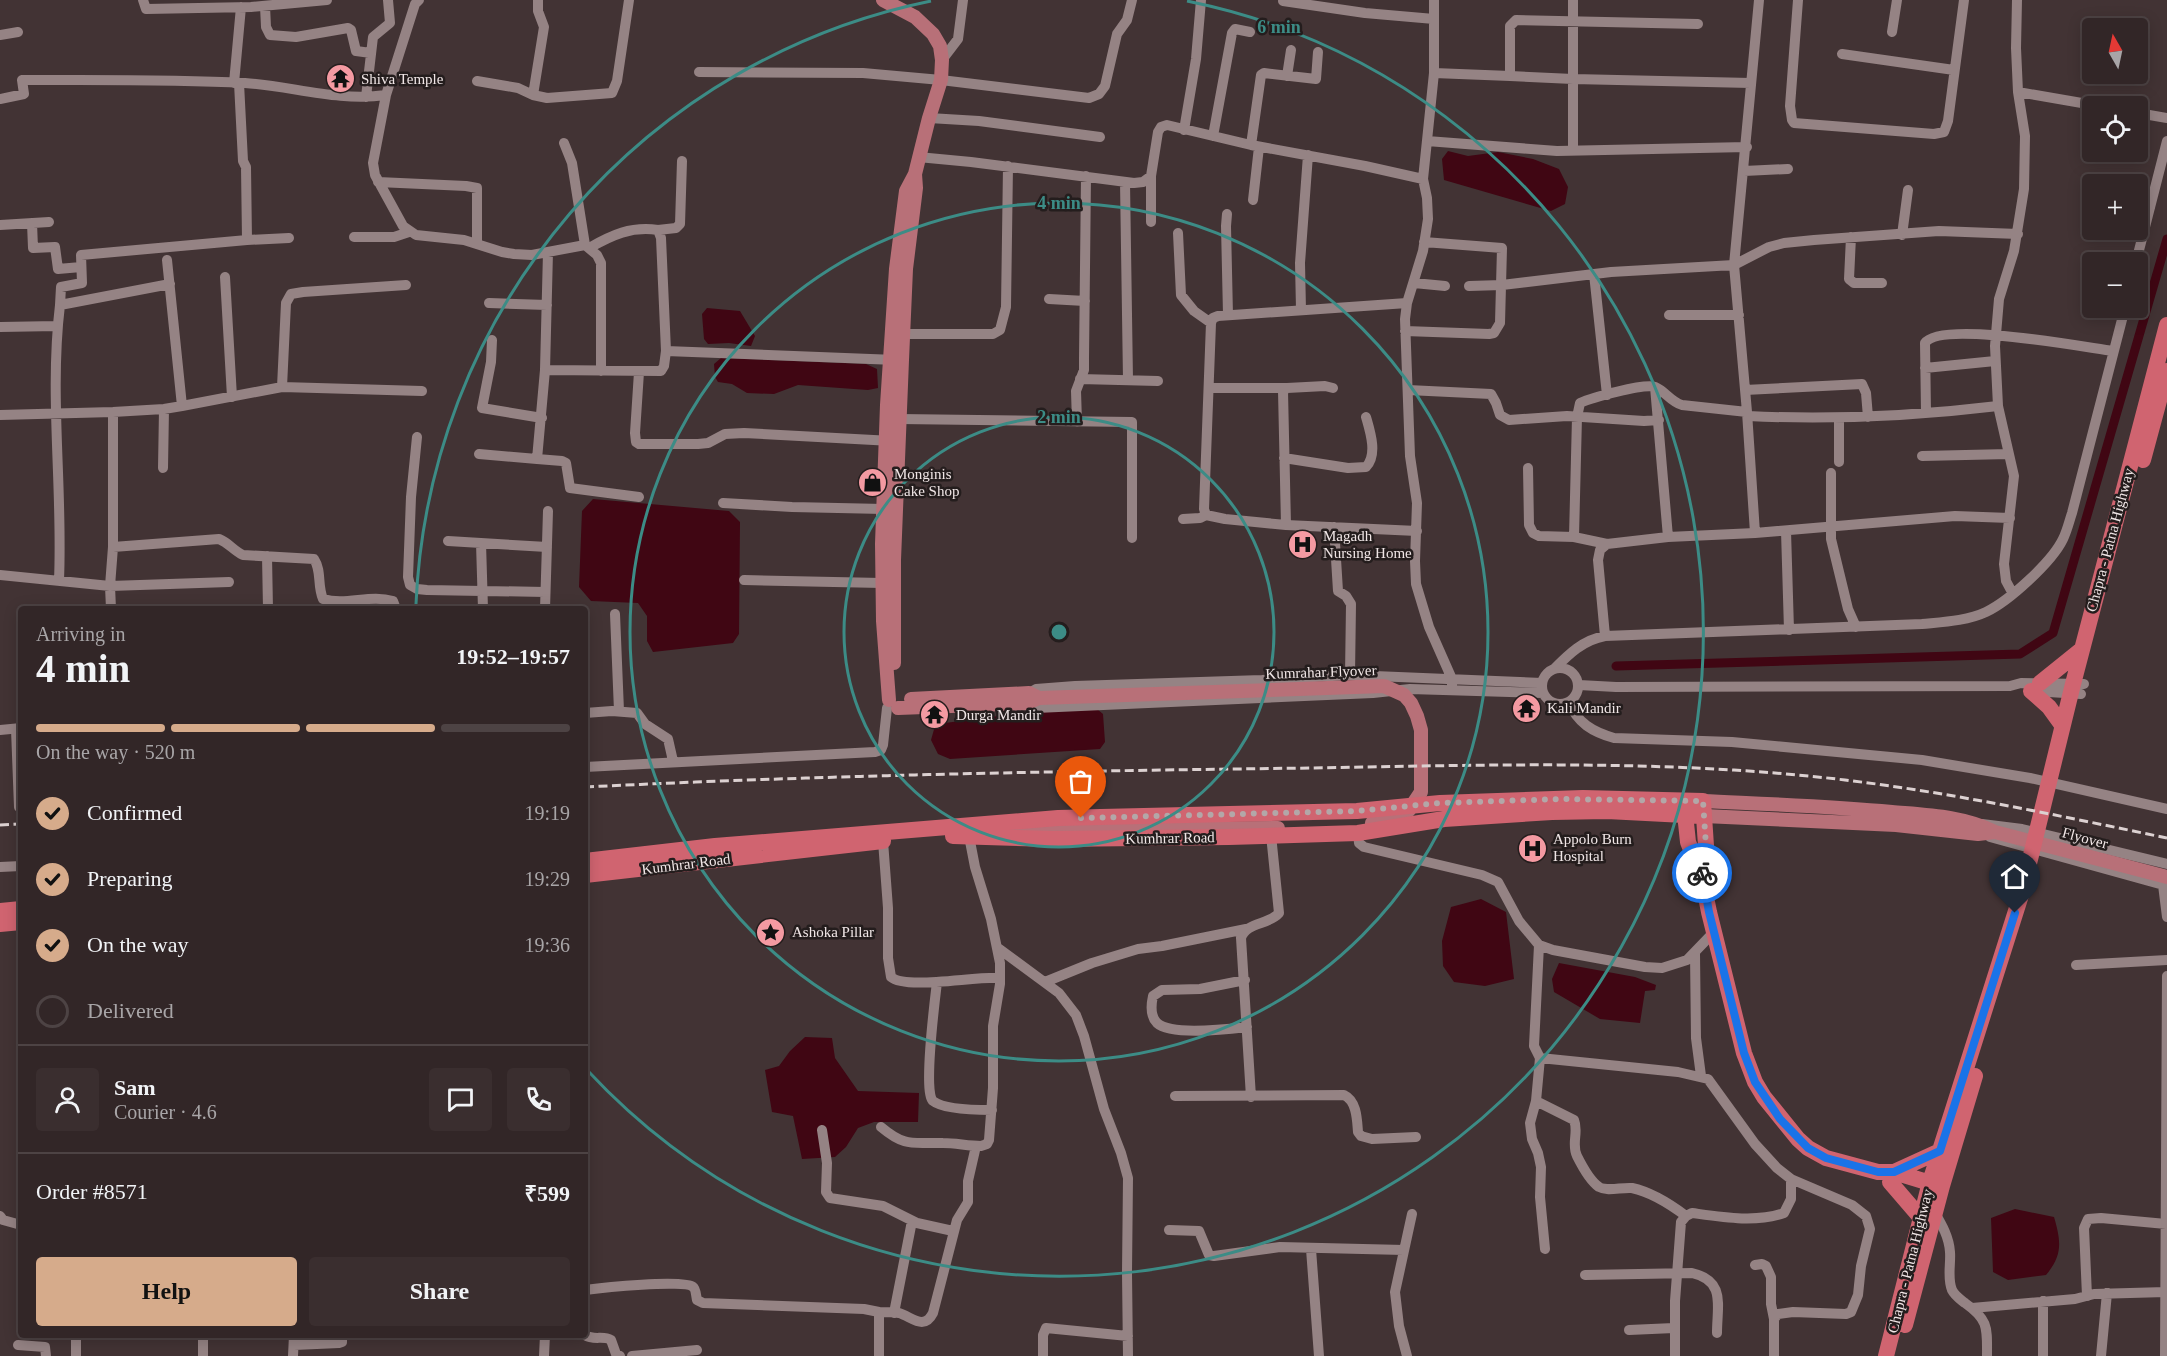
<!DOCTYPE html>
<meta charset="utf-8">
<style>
body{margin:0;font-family:Georgia,serif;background:#3a2e2f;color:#f1f3f6;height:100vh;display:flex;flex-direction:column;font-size:22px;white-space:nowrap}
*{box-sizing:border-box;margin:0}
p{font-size:20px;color:#a8a5a7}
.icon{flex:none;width:33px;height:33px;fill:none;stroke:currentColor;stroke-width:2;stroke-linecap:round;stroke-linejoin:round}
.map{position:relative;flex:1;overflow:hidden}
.details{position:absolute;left:18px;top:606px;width:570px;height:732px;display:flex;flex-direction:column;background:#322627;border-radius:6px;box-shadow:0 3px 15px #0003,0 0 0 2px #4d4344}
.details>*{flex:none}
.needle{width:39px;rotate:351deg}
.fabs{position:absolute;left:2082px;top:18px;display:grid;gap:12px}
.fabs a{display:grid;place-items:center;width:66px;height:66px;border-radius:6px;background:#322627;box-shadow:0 3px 15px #0003,0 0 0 2px #4d4344;font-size:30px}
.pin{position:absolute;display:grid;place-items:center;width:51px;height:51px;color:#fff;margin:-62px -26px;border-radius:50% 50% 50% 0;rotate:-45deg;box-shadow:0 0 6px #0007}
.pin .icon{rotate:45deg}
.courier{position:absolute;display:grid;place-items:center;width:60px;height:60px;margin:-30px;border:4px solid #1a73e8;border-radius:50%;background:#fff;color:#222;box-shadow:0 2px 8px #0007}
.summary em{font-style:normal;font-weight:700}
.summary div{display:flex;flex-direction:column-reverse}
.summary{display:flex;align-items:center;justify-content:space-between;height:102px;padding:0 18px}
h1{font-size:39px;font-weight:700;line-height:45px}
.bar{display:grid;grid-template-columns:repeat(4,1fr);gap:9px 6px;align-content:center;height:72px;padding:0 18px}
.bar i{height:8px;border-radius:4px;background:#4d4344}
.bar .active{background:#d6ab8b}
.bar p{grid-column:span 4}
.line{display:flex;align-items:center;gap:15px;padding:0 18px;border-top:2px solid #4d4344}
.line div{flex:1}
.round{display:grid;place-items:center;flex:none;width:63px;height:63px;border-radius:6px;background:#3a2e2f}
ol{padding:0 18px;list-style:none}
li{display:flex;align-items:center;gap:18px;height:66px}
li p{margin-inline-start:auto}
li .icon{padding:6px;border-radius:50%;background:#d6ab8b;color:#111;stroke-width:4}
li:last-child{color:#a8a5a7}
li i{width:33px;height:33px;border:3px solid #4d4344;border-radius:50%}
.button{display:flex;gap:12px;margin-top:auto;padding:12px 18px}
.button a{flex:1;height:69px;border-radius:6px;background:#d6ab8b;color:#111;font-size:24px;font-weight:700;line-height:69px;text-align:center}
.button a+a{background:#3a2e2f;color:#f1f3f6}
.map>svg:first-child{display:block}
</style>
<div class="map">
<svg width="2167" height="1356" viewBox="0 0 2167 1356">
<rect width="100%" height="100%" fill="#423334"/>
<path fill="#400613" d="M1448,151L1468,156L1498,152L1533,159L1559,169L1568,187L1565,204L1551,211L1444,180L1442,159Z
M707,308L740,311L755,336L751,346L729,343L708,344L704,339L702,314Z
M721,358L866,364L877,369L878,388L868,390L798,385L774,394L747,393L732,384L718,382L715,377L714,364Z
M593,499L729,511L740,522L739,634L733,643L653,652L647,641V616L638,603L591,601L579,587L582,511Z
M1091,704L1103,714L1105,742L1100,749L950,759L938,754L931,740L935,726L945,723Z
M1481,899L1506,912L1514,979L1485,986L1454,982L1443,966L1442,941L1451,907Z
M1559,963L1635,977L1656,985L1655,990L1645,991L1640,1023L1600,1019L1554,992L1552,979Z
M805,1037L832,1038L835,1058L858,1091L919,1093L918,1122H874L858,1128L846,1147L835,1157L802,1159L793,1116L772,1112L765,1070L779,1066L790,1051Z
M2015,1209L2054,1217C2061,1241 2063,1255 2046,1275L2008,1280L1993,1272L1991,1218Z"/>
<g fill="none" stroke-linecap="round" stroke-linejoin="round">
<path stroke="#400613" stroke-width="9" d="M1616,666L2020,654L2053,633L2167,239"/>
<path stroke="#958384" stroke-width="10" d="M143,0L146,9L251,7L327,0
M419,0L415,4L386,95L373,163L375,175L403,226L416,235L464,240L502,252L514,254L532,255L585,245
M1434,0V73L1423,179L1427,198L1428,219L1423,251L1407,303L1405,319L1410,456L1417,503L1415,561L1416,584L1429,627L1452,679V690
M1573,0V150
M1798,0L1790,106L1792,120L1794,123L1934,134L1944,132L1948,121L1964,0
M1283,1L1365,13L1434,19
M265,6L266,27L270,35L296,37L348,28L351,30L356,51L371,53
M1892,32L1897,0
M0,35L18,32
M1842,54L1954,70
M942,60L958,39L963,0
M699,72L863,73L941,80L1089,98L1099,94L1105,86L1117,34L1127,20L1132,0
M1434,73L1510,76V26L1516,20L1698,24
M1287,76L1291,50
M1510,76L1573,79L1751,83
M477,81L518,88L533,95L547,98L612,93L617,81L629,0
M234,83L241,7
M239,83L243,161L246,167L247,240L289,238
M2018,92L2099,106
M533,95L544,27L538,11V0
M366,97L373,37L390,23L388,0
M0,99L24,94L22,80C96,80 171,79 245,83C292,86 338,102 386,95
M2138,113L2167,118
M929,118L979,121L1100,137
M1184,130L1196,59L1201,0
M1213,136L1232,33L1235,29L1250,32
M1427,141L1557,151L1747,147
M564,143L572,163L585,245L597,255L601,263V371
M1251,145L1261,75L1264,73L1316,79L1318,52
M918,157L971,162L1134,183L1143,182L1151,176L1158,132L1161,127L1167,125L1251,145L1365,166L1423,179
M1744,171L1788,169
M1151,176V222
M378,182L466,186L477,188V244
M1125,182L1128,380
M1253,200L1259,147
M2138,206L2150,208
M1227,214L1226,226L1228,315
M32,223L33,248L55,247L58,269L81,267
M0,225L49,222
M658,230L676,228L680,224L682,161
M1178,233L1181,295L1194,311L1211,323
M1902,235L1908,190
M354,237H394L409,232
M1851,237L1849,279L1854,283H1882
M548,252L545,370L661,371L664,366L666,351L661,238L658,230C631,226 612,235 589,248
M2136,262L2167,141
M1594,274L1607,395
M225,277L232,397
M1414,283L1445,286
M1469,286L1502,285L1611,272L1734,265L1769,247L1784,243L1814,240L1939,231L2018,234
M1049,299L1085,301
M489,303L547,305
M1407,303L1218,316L1213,318L1211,323L1204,509L1206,515L1225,519L1286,525L1417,531
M60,305L61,287L82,283L81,255L247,240
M1301,310L1300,263L1308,155
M1669,315H1739
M0,327L57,326
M1405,331L1489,334L1494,333L1500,323L1502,248L1424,242
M903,334H993L1000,330L1006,307L1008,166
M492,340L491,362L482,408L542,418
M666,351L896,360
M1925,368L1995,361
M639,372L635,433L636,442L639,444H698L708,443L725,434L744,433L892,441
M1080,379L1158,381
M282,387L286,303L291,294L303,292L406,285
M1655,387L1668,537
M1209,388H1287
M1408,390L1491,394L1496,403L1500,415L1509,420L1567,416L1644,421L1659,420
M1745,390L1862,384L1866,393L1868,417
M182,406L282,387L422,391
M1926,413L1925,343C1940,320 2083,347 2113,351
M0,415L113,412L164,409L182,406L167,260
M1748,416C1831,420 1915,416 1998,406
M1839,418V462
M899,419L1132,422V538
M1077,422L1076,391L1084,370V359L1086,176
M417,437L411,497L408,577L410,585L417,589L427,590L545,592
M479,454L537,459L545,370
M1922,456L2009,454
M1284,458L1348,468L1366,467C1378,455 1370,431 1366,417
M537,459L562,461L566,463L570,488L639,497
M163,468L164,409
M1528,468L1529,525L1533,533L1539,536L1574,537L1607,544
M1831,473V539L1848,609L1856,627
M723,503L792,507L884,509
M1183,519L1200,518L1206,515
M1286,525L1283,391L1287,388L1325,386L1333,388
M1334,527L1338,591L1346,596L1351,604L1350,675
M1786,531L1789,630
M1755,533L1747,412L1734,265L1759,0
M1574,537L1577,417L1580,403C1591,398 1644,383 1655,387C1665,391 1671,402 1682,405L1747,412
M448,541L547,547
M481,543L483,609
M113,547V412
M267,556L268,609
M0,575L110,586L113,547L219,539C229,543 234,551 243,555L314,559C322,571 317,585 323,599C346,606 370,594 393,601L396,609
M59,580C63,488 49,396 60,305L170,284
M744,580L882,583
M2013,594L2006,581L2004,564L2014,476L1998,406L1995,346L1999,299L2014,251L2024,189L2025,136L2018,92L2016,48L2017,0
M111,609L110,586L229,582
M545,609L548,511
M615,614L619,711
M1605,636L1598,560L1600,550L1607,544L1668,537L1755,533L1955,516L2010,518
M1542 686a18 18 0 1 1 36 0a18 18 0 1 1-36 0Z
M1554,669C1569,654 1583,640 1605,636L1922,624C1942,622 1967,621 1986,612C2009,601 2052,562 2063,539C2067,531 2069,522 2072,513L2125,308
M1579,685L1616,687L2010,686L2021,683L2084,684
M2031,691L2081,694
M1029,693L1036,689L1075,686L1262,680L1350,675L1542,683
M1569,702C1577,723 1593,732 1614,738L1732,742L1922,760L2030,778L2167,809
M1028,703L1036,708L1373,693L1410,689L1543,693
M585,713L612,711L637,713L645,724L668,739L673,761
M16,729L19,807
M0,730L21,728
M585,767L875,752L881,750L883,745L887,708
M1982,824L2022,829L2167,864
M1358,833L1359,843L1364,847L1482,875L1498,882L1519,921L1539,945L1553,950L1645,967L1662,968L1687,960L1714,932
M1990,837L2167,886
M883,841L888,908V958L891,977C906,990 975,976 1000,978
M0,867L21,866
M2163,885L2167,917
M1539,945L1534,1046L1540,1058L1678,1072L1708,1079L1755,1144L1777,1168L1791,1179L1852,1205L1866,1216L1870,1229L1861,1266L1858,1295L1851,1312L1846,1314L1793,1312L1778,1314L1774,1319V1356
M998,948L1059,993L1076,1015L1084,1036L1104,1109L1121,1153L1128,1178L1127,1273L1128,1356
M1695,953L1696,1038L1701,1076
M2076,965L2167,960
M1245,980L1200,989L1162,990L1153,996C1151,1005 1150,1016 1157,1023C1171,1036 1229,1029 1247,1027
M937,982C935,999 923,1094 933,1101C944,1110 978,1110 992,1110
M1045,982L1092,963L1138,949L1162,946L1246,929
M1540,1058L1536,1101L1530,1123L1532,1139L1538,1153L1541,1167L1540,1197L1545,1249
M1175,1096L1344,1095C1357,1101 1357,1120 1358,1132L1361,1136L1372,1139L1416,1137
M1251,1097L1241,938C1246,922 1269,925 1279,913L1271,835
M1536,1101L1574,1120C1579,1132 1571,1144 1577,1156C1582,1166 1590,1181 1599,1187C1608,1192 1621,1187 1632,1188C1651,1192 1670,1204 1686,1216
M881,1127C906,1148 913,1142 943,1143C956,1143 968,1146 981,1146L987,1144L989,1140L993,1088V1026L1000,984V963L991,919L975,867L969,836
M822,1130L827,1163L826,1192L830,1198L883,1206L917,1223L953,1231
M1935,1213C1942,1225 1949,1237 1950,1252C1951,1264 1947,1278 1952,1290C1955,1296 1960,1299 1965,1303C1989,1320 1987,1328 1987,1356
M0,1216L3,1220L21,1225
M1169,1230L1199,1231L1209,1255L1214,1256L1280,1247L1404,1250
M1311,1249L1319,1356
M1755,1265L1762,1264L1766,1266L1771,1277V1304L1774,1319
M1585,1275L1692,1273C1726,1281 1717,1305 1717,1333
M585,1290C600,1288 685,1279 693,1287C696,1289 696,1296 697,1300L703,1303L864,1309L879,1312
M2087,1296L2084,1228L2088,1219L2101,1218L2166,1224
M1972,1308L2075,1299L2094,1294L2166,1292
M894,1313L912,1221
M1629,1330L1674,1328
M76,1335V1356
M585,1335C594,1341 603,1335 611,1340L616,1354L620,1356
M18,1345L45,1347L46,1356
M294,1345L339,1343L342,1342V1335
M203,1356V1335
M293,1356L294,1335
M544,1356L545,1335
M632,1356L697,1350
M879,1356V1312C886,1312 893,1312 899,1313C912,1317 924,1331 933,1313L957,1220L968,1202V1181L976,1146
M1043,1356V1335L1046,1328L1128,1336
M1407,1356L1399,1326L1395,1292L1412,1214
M1675,1356V1301L1681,1222L1686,1216L1692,1213C1721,1217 1756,1223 1784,1213L1791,1199V1179
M2043,1356V1301
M2101,1356L2107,1293
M2165,1356L2167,976"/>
<path stroke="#b87078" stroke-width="14" d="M883,0L915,17L933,34L940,46L942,60L941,80L929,118L915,174L906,191L896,269L887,405L882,544L883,621L889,700
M894,663V560L902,360L906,269L916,188L915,174
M911,699L1029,693L1039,698
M898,708L1028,703L1039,698L1384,686L1404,695L1411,703L1417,716L1421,730V792L1409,810L1386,821L1372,823
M1703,801C1766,804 1829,806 1892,812C1927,815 1963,816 1995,832L2167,877
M1704,816L1896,825L1978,834L1995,832
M1001,826L1013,830H1023L1278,828"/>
<path stroke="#d06470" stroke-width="16" d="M2143,460L2167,371
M2040,683L2081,650
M2031,691L2049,707L2062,725
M1684,804L1688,842L1702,877L1709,912L1744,1053L1755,1082L1764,1097L1798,1139L1808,1148L1826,1158L1878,1172H1894L1940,1186
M953,836L1053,839L1229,837L1358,833L1444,819L1552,812L1607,811L1704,816
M585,861L715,846L1058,818L1357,811L1440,803L1583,798L1703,801L1706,846L1702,877
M585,875L883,841
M0,911L21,909
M0,924L21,922
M1894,1172L1940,1151
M1890,1182L1921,1218
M1905,1325L1942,1186L1975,1076
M1886,1356L1930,1182L2022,892L2073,684L2167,325"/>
<path stroke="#dcd1d1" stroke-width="3" stroke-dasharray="9 4.5" stroke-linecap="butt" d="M585,787C827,775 1069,771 1311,768C1489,765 1668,759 1845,780C1954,793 2060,816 2167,838
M0,825L21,824"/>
</g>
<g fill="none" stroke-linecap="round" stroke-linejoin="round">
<path stroke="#b3a7a8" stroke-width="6" stroke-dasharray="0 10.8" d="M1081,818L1357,811L1440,803L1561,799L1703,801L1706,846L1702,873"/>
<path stroke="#1a73e8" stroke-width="8" d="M1702,873L1709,912L1744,1053L1755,1082L1780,1119L1808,1148L1826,1158L1878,1172H1894L1940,1151L2015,913"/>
</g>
<g fill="none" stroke="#3c8c86" stroke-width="3">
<circle cx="1059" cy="632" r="215"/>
<circle cx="1059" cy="632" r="429"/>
<path d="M416 604A644 644 0 0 1 931 1M1187 1A644 644 0 1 1 588 1071"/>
</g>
<defs>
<symbol id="temple-disc" viewBox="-11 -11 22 22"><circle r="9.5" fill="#f49aa2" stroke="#241d1d"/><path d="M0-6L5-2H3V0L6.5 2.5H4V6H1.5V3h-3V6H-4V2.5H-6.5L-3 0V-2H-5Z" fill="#111"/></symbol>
<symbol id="shop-disc" viewBox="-11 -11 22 22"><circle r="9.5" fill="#f49aa2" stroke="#241d1d"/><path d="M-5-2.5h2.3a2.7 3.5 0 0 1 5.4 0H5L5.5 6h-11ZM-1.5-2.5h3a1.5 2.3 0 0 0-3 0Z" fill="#111"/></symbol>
<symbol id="hospital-disc" viewBox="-11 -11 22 22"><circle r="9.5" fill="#f49aa2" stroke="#241d1d"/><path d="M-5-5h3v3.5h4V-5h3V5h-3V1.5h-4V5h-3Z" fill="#111"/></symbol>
<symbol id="sight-disc" viewBox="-11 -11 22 22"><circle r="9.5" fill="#f49aa2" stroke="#241d1d"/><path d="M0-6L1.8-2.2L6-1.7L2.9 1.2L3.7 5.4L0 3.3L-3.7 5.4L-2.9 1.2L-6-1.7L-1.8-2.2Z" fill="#111"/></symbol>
</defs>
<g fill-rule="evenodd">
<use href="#temple-disc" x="324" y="62" width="33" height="33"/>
<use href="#shop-disc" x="856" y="466" width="33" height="33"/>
<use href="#hospital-disc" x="1286" y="528" width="33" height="33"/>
<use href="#temple-disc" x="1510" y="692" width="33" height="33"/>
<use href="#temple-disc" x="918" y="698" width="33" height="33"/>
<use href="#hospital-disc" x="1516" y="832" width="33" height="33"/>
<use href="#sight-disc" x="754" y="916" width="33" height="33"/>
</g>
<g text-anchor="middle" stroke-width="5" stroke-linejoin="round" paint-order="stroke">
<g font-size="15" fill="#f0e6e6" stroke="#241d1d" text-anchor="start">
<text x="361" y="84">Shiva Temple</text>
<text x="894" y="479">Monginis<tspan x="894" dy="17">Cake Shop</tspan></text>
<text x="1323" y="541">Magadh<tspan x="1323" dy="17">Nursing Home</tspan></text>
<text x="1547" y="713">Kali Mandir</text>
<text x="956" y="720">Durga Mandir</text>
<text x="1553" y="844">Appolo Burn<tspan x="1553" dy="17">Hospital</tspan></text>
<text x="792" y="937">Ashoka Pillar</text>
</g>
<g font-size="15" fill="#f0e6e6" stroke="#241d1d">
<text transform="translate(2110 540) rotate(-75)" y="5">Chapra - Patna Highway</text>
<text transform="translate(1321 672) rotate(-2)" y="5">Kumrahar Flyover</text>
<text transform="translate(1170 838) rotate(-1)" y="5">Kumhrar Road</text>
<text transform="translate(2085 838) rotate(15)" y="5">Flyover</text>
<text transform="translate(686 864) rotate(-7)" y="5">Kumhrar Road</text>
<text transform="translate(1910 1261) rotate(-76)" y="5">Chapra - Patna Highway</text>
</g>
</g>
<circle cx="1059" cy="632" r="9" fill="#3c8c86" stroke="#241d1d" stroke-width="3"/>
<g font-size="18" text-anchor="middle" font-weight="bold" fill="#3c8c86" stroke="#241d1d" stroke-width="5" stroke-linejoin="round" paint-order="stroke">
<text x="1279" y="33">6 min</text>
<text x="1059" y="209">4 min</text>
<text x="1059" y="423">2 min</text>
</g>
</svg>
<div class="fabs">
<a><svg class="needle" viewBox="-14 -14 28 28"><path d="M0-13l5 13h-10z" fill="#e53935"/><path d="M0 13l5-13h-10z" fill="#a8a5a7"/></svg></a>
<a><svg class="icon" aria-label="locate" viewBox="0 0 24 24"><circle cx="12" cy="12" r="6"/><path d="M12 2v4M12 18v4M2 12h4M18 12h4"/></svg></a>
<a>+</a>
<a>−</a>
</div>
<div class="pin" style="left:1081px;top:818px;background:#ea580c"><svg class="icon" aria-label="bag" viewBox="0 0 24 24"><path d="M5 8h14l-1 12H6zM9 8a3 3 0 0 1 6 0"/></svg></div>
<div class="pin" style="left:2015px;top:913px;background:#1f2937"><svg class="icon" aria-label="home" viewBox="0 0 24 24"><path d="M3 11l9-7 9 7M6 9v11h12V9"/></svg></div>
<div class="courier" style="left:1702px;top:873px"><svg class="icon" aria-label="bike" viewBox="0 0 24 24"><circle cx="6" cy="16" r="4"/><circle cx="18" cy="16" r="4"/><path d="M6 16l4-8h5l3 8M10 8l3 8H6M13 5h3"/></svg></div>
<section class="details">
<div class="summary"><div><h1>4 min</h1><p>Arriving in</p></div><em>19:52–19:57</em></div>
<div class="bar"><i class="active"></i><i class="active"></i><i class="active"></i><i></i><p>On the way · 520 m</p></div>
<ol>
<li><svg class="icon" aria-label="check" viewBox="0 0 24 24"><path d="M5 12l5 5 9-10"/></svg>Confirmed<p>19:19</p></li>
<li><svg class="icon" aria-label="check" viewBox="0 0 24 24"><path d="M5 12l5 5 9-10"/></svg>Preparing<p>19:29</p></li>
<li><svg class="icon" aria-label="check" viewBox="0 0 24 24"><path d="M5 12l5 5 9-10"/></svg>On the way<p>19:36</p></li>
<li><i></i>Delivered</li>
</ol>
<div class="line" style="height:108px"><a class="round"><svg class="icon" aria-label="person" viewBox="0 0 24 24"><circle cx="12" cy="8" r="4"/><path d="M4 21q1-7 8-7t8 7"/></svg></a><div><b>Sam</b><p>Courier · 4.6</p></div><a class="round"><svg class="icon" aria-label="chat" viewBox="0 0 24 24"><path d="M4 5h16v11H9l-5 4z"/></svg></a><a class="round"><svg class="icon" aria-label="phone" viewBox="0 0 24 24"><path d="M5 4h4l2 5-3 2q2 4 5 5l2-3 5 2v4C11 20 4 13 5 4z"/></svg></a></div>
<div class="line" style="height:78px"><div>Order #8571</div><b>₹599</b></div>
<div class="button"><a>Help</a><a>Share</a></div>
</section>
</div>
